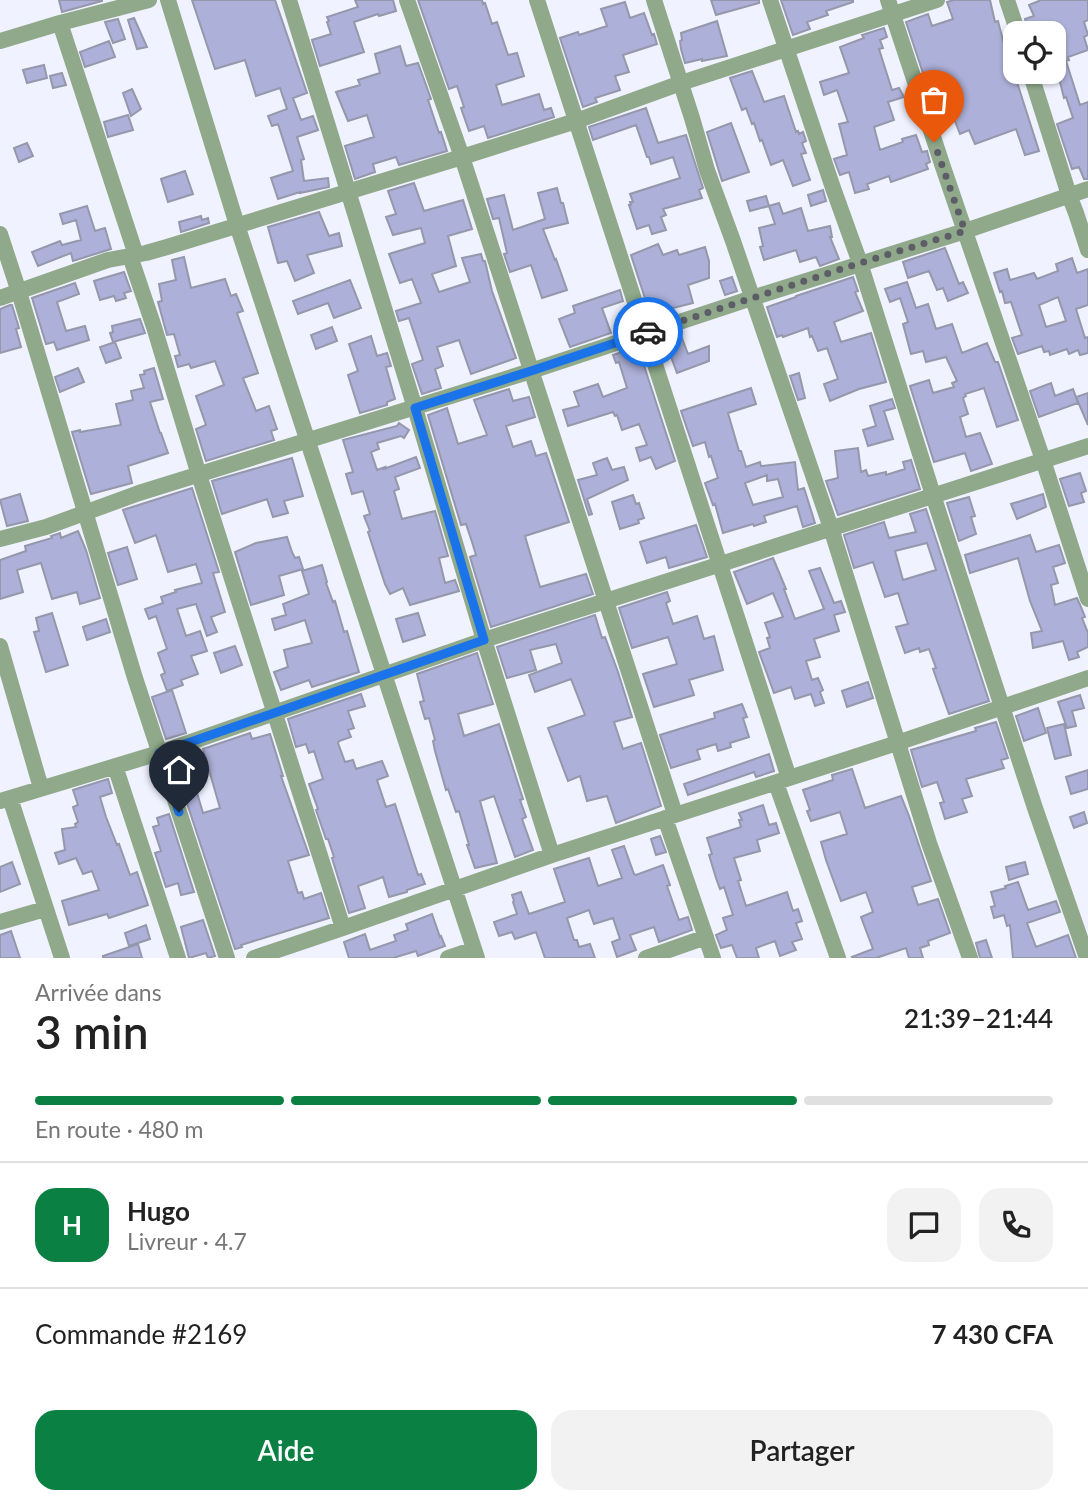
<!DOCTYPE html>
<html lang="fr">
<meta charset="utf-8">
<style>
body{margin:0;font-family:Lato,sans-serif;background:#f2f2f2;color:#222;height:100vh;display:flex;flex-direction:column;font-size:26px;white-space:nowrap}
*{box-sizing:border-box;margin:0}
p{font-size:23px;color:#767676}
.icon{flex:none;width:38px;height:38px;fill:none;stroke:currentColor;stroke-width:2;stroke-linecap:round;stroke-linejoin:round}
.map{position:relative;height:958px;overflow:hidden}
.sheet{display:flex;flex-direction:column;background:#fff;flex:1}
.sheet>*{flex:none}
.buttons{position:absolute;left:1003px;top:21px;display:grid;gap:14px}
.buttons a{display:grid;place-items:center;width:63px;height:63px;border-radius:14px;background:#fff;box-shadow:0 2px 5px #0004;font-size:35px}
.pin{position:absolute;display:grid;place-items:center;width:60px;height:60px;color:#fff;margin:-72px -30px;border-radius:50% 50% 50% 0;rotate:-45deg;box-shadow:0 0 7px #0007}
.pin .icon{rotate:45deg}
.courier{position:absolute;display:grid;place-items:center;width:70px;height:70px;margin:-35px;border:5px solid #1a73e8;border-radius:50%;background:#fff;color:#222;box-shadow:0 2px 9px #0007}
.overview em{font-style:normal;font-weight:600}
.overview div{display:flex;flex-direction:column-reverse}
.overview{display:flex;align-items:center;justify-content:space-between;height:119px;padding:0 35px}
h1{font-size:46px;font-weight:600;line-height:52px}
.bar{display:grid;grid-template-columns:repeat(4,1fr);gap:10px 7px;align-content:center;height:84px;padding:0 35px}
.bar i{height:9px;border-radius:5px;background:#e0e0e0}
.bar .selected{background:#0b8043}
.bar p{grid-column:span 4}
.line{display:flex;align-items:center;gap:18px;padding:0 35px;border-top:2px solid #e0e0e0}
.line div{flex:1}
.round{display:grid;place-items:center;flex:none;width:74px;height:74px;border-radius:21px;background:#f2f2f2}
.cta{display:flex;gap:14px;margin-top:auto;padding:14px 35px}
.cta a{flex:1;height:80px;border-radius:21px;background:#0b8043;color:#fff;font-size:28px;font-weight:600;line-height:80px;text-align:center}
.cta a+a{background:#f2f2f2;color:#222}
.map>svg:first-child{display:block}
</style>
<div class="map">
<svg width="1088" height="958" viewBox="0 0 1088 958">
<rect width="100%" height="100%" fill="#f0f2ff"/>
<path fill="#adb0d8" stroke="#9597ab" stroke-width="2" fill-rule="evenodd" d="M59,0H102V1L62,12Z
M192,0H275L307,93L293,98L301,120L313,116L318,130L297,137L304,159L301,160L304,181L328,178L329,187L300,193V192L278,199L271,178L293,171L278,124L272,126L268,116L287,109L280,88L256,96L245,60L215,69Z
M355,0H393L396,11L379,16L378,14L354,22L364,52L320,66L312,40L331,34L327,22L329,21L327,17L358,7Z
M418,0H482L483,4L485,3L492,24L497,22L508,55L517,53L524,76L496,85L502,105L539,94L544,110L551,108L554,117L488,138L484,126L469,131L461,108L464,107L457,86L449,89Z
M711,0H759V3L716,15Z
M781,0H853V2L826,11L828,15L807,22L810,29L793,35Z
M954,0H990L995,22L998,21L1004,44L1007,43L1011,56L1009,57L1039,151L1025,155L1016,129L975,144L969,130L960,134L946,98L933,103L906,22L928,14L932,26L953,19L947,2Z
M1041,0H1088V20L1084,22L1088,35L1084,37L1088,50L1068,57L1069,60L1066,61L1080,105L1088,102V179H1084L1079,167L1072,169L1057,124L1073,118L1066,97L1064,98L1059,78L1054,79V33H1028L1025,19L1034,16L1029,5Z
M625,2L630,18L644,13L652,35L654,34L657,44L623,55L629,72L615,76L620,90L595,98L597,102L583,107L560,38L578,32L579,35L607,26L601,9Z
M134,18L147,47L137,49L128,20Z
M118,19L125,39L113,43L105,22Z
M717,21L727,56L702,61V59L685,63L681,49L680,41L682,40L681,33Z
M884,28L887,37L880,40L883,48L879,49L892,90L899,88L904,97L888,102L894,120L874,127L880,150L903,142L902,139L916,135L922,152L927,151L930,162L926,164L928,169L891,182L889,176L867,184L869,189L855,193L849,172L840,175L834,159L847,155L839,124L848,122L837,90L824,95L820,82L849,73L840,47L864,38L862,35Z
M109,41L115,57L85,67L80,52Z
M400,46L406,66L418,63L431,99L428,100L439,133L441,132L447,151L399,165L396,157L373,164L375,172L355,179L345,146L374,137L367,115L348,121L336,92L360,85L358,80L380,73L375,54Z
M44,65L47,78L27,83L23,70Z
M752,71L764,102L784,96L796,132L798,131L799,134L803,132L806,141L802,143L806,153L801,154L810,180L793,186L783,160L771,165L762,140L760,141L754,123L752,124L746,108L742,110L730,78Z
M62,73L66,85L53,88L50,76Z
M132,89L141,109L131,116L123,93Z
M646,108L658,143L686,135L703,188L699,190L702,198L663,209L666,215L661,217L666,230L652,234L649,225L637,229L629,205H631L630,202H633L630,194L680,178L673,157L651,164L649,157H647L636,125L593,140L589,127Z
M128,115L133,130L108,137L104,122Z
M731,123L749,172L722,181L707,132Z
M27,143L33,156L19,162L14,148Z
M185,171L193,194L168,202L161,179Z
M414,183L424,211L463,200L472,229L448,236L456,266L432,274L439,292L470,282L462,258L481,254L483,261H485L492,291L516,358L471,374L459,340L437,347L443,366L435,369L441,388L422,394L412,364L423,360L409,318L399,321L396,311L421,303L412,279L400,283L389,254L425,243L421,228L393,235L386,217L396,214L388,191Z
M557,188L561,203H563L568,223L543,229L555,260L556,259L567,290L542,298L531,265L510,272L504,254L507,253L499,218L493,219L487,199L504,195L513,230L545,219L538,193Z
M823,190L826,201L811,206L808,195Z
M766,196L769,206L750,211L747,201Z
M779,203L783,214L801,208L808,231L830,226L832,237H830L839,259L820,266L816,257L800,262L796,250L764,260L760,247L763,246L759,228L775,224L769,206Z
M87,206L95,231L105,228L111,249L73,261L71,253L38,266L32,252L60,241L62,245L81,240L76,220L63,224L60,214Z
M319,212L329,236L339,233L342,246L307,255L314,273L295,281L287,261L278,263L268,227Z
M201,216L202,220L208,218L209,223L181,232L179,222Z
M658,244L663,255L677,250L679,255L705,247L709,261V278L688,285L693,303L669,309L671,314L652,320L631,255Z
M945,248L959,284L963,282L968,293L948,301L943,288L937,290L929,271L908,278L903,262Z
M184,257L191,288L225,279L231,296L236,294L243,311L237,313L258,373L243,378L256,411L269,406L277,429L271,431L274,440L206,461L196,429L206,425L196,396L224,385L215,361L191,368L189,364L178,367L175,356L180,355L174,334L167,335L158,302L162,301L159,284L176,280L172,260Z
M1072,258L1077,273L1088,269V305L1076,309L1085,338L1088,337V353L1080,355L1078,350L1069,354L1067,349L1050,355L1049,351L1044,352L1042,346L1018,354L1012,338L1022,335L1011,302L1005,303L1002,291L1000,292L994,273L1007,269L1010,280L1034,273L1037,279L1058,271L1056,264ZM1058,297L1066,321L1046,327L1039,305Z
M124,272L131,291L124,293L126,298L116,301L114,296L100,300L94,281Z
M732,277L737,291L725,295L720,281Z
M853,277L858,291L855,292L863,311L834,322L841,342L871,333L886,382L859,389L830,401L824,384L838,379L827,348L818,351L812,336L810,337L808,328L783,337L782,335L777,337L767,307L796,297V296Z
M350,280L361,308L334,318L328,303L298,314L293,301Z
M907,282L916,308L928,304L936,329L952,324L962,353L987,343L995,362H998L1018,420L997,427L984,388L965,394L966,396L963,398L968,414L960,417L966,437L980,433L992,464L971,471L965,453L934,462L910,386L929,380L933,393L954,387L952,383L957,381L946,357L926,362L923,351L911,354L903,324L908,322L900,298L890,302L885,289Z
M75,283L79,294L57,302L66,331L85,326L89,340L57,350L54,342L46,344L32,298Z
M620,290L623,301L602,308L611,333L570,347L559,319L575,313L573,306Z
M10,305H12L19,328L16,329L21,347L0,353V309Z
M140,319L145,333L113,342L110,333L113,332L112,326Z
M332,327L337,341L316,349L311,335Z
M680,333L688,354L709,346V361L677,373L664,338Z
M371,336L377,356L387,353L391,366L386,367L395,399L387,402V405L360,413L348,375L358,371L349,344Z
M115,342L121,358L106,363L100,347Z
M638,347L675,461L656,469L651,457L640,461L636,448L647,445L639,424L622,430L617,415L615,416L613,412L568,426L563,410L579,406L574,392L598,384L603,397L627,388L619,362L616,363L613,355Z
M78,368L84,382L60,392L55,377Z
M154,368L163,399L150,402L160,433H161L168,453L128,466L132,483L91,494L72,432L80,430V432L121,425L116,404L133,400L131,391L144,388L140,375L145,374L144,371Z
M799,373L805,398L798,400L790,376Z
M1051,383L1055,396L1073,389L1078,403L1039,417L1030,391Z
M751,388L756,404L728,413L739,451H741L746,467L760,462L761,466L795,462L798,490L804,488L815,523L803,527L797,506L764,516L766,522L754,526L753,524L723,533L715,504L713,505L705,483L718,478L711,456L709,457L705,442L693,446L681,411ZM767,475V481L778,479L783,497L753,505L745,483Z
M509,389L513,401L529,397L535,417L506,426L513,447L531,441L536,456L546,453L569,522L525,536L540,587L586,574L593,594L491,627L470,557L476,555L472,542L466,524L461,525L428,415L447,408L458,444L487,435L474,400Z
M1088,393V425L1076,397Z
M892,399L895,408L884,411L893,439L868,446L863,430L876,426L870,406Z
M399,423L409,430L404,438L401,436L377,443L379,449L371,452L377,470L385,467L384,469L416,457L420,468L395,477L399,489L394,491L402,519L435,511L448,556L439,558L445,583L455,580L459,591L410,605L403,588L390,594L385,584L368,532L370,531L364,516L370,514L363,491L352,494L346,474L353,472L343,440L397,426Z
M858,448L861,472L866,470L868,476L886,472V475L905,469L903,462L911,460L920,489L838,515L826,481L838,478L835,451Z
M292,458L303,496L284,501L288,513L273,517L267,499L222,514L212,481Z
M607,458L612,470L624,467L628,480L587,499L592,514L589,515L578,480L597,475L593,463Z
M1080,473L1086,491L1081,493L1084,502L1069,506L1060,479Z
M192,488L219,572L213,573L225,612L211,617L217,632L207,636L196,604L177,609L186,636L200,631L207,651L191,656L198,674L181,680L183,685L167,691L161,675L165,673L158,653L167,649L156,616L149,619L145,609L163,603L161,597L176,592L175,590L202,583L196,564L168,572L156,535L135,543L123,510Z
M20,494L28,521L7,526L0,500Z
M1043,494L1046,507L1017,519L1011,504Z
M633,495L636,504L639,503L644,518L638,520L639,523L620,529L612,502Z
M969,497L975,516L971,517L976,534L959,541L947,503Z
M926,509L989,701L949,714L933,669L936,668L929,649L920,652L919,648L905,653L896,627L908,624L898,593L885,597L873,562L854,568L844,535L884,522L889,538L916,532L910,514ZM927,543L936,570L903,580L895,551Z
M696,525L707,557L669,568L666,557L647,563L640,542Z
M78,531L86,550L100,598L80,604L77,592L52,599L41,563L17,570L23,592L0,599V560L26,551L25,546L52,538L51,536L60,533L61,538Z
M1030,535L1036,552L1059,545L1065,563L1053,567L1058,583L1051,585L1055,605L1077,598L1081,607L1085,617L1082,618L1088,633V647L1077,652L1079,657L1069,660L1063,641L1033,648L1031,633L1042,631L1030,601L1018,558L970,573L965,555Z
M287,537L292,552L295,558L299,557L303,569L279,576L284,595L251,605L235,552L256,543Z
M127,547L137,579L118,585L108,553Z
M773,558L786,589H784L795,619L824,609L809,571L820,568L834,603L841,601L845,612L834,615L839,631L814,639L820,657L806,661L812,680L818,678L823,690L820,692L824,703L815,706L811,694L795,699L791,687L774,693L759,652L770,648L767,638L770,637L765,623L783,617L773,593L747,604L734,572Z
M322,565L327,582L326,583L333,602L335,601L344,632L347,631L359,672L312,687L309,680L281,690L274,672L288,667L284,650L312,643L305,620L275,630L272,619L286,615L283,604L309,594L302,571Z
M667,592L670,601L666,603L673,624L697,616L704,639L714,636L723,670L689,680L694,695L654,707L643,674L677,664L668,637L632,648L619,608Z
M52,613L68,665L46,672L34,632L39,631L36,618Z
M418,613L425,635L403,642L396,619Z
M595,615L602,638L605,637L618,672L632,717L614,722L623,749L641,743L661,806L616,823L607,796L587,801L580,776L568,781L548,728L585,715L571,679L535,692L529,675L562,663L556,644L530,650L536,670L507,678L497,647Z
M106,619L110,632L87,640L83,627Z
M235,646L242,665L221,673L214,653Z
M477,653L493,704L458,714L464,736L499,724L523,799L520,800L526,817L522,819L533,850L515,857L494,796L480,801L497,863L475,868L467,845H469L459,811L456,812L448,789L446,790L435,751L433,741L435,740L429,718L425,719L420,702L424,701L417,674Z
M868,682L873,698L847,707L842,691Z
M172,690L186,733L166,739L152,697Z
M361,694L365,706L348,711L354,728L348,730L351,737L339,741L338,743L345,762L353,760L356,769L382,761L388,776L377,780L386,807L395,804L418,875L421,874L425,884L407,890V892L389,897L383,877L358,886L365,908L349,913L332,858L334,857L328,839H326L316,810L318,809L309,784L323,779L314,751L309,753L306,744L296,747L288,719Z
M1080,695L1084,708L1072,711L1076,726L1067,728L1058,702Z
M742,704L747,717L743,718L749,737L730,743L731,747L718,751L716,744L697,750L700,759L671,768L660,735L715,718L714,713Z
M1038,708L1046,733L1024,741L1016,716Z
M996,722L1008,758L1001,760L1004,768L966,779L972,796L962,799L967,812L945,819L940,803L944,802L937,782L922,787L911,750L976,731L975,728Z
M1064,724L1071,755L1055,759L1047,728Z
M250,733L252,739L270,734L283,776H281L309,855L288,861L298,893L302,892L304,899L321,893L329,918L241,945L242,947L235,949L182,788L195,786L203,813L220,808L203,749Z
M769,754L774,771L756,777L754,772L688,795L684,784Z
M852,769L865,808L901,796L909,816L931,881L912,887L918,905L938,899L950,933L928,941L929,945L920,948L923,958H909L906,948L876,958H853L852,957L873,949L861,917L873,912L866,892L841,901L826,860L821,842L847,834L840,812L811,821L807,811L810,810L803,790L833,780L832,775Z
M1088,770V789L1071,794L1066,777Z
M108,779L112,793L100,797L106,817L117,845L119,844L130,875L137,872L148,905L109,918L107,914L69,925L62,901L99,890L92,871L83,874L76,858L59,864L55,853L65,850L62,829L76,827L75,824L78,822L73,807L78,805L73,790Z
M763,805L769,825L776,823L779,833L757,840L760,851L734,858L741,880L738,881L746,906L787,892L793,911L798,909L802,921L796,923L802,939L792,942L796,950L780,956L775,941L756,948L759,958H737L732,945L721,948L716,935L727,930L723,918L733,915L724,887L720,889L716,878L709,855L712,854L707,838L741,827L739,820H742L739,813Z
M1084,812L1087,823L1074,828L1070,817Z
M169,814L194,892L181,895L178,883L166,887L155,853L161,851L153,827L159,825L157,818Z
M660,836L666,852L656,855L651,839Z
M624,846L634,874L636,875L663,865L670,885L667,886L679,920L688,917L692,930L659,942L654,927L630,935L636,950L617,957L612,942L620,939L613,918L594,924L589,910L567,918L574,940H577L579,947L590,944L595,958H545L536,932L515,939L512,932L499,936L494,922L517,914L513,902L514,901L512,895L521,892L529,914L565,902L554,869L589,858L598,886L622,878L612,850Z
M12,862L20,884L0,892V867Z
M1025,862L1028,874L1009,880L1006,867Z
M1018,882L1028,910L1056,901L1060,912L1027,923L1036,947L1068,935L1076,958H1013L1010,925L1007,926L1004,915L994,918L991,907L995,906L991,892L1006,888L1005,886Z
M432,914L440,937L441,936L445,946L418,956L416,951L393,958H349L344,942L365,934L370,950L396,941L394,935L408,930L406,924Z
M203,920L215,956L208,958L206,953L189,958L181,927Z
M146,925L150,939L129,946L125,933Z
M11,931L20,958H0V935Z
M986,940L992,958H980L976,943Z
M138,944L142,958H103V956Z"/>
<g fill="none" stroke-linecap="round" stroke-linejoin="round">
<path stroke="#8fa98a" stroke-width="16" d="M168,0L237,225L477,958
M289,0L415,408L484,640L552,855
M407,0L462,157L675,814
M537,0L789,778
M654,0L692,118L707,170L733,241L831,528L929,843L970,958
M770,0L833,188L860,263L933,495L1035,808L1087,958
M888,0L943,167L1043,460L1088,599
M1007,0L1018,33
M60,23L136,255
M0,41L60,23L149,0
M1030,72L1069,195L1076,213L1088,250
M0,234L19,292L135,678L227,958
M130,256L154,327L199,475L343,928
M0,298L108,260L146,253L167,247L462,157L576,121L681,83L937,0
M0,539L46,527L139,493L531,371L752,298L965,231L1088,189
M0,646L41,788
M115,766L178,958
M776,783L838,958
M10,798L62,958
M0,801L159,753L484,640L1088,446
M665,818L713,958
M0,922L45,909
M254,958L343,928L552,855L897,743L1088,678
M448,958L474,949
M646,958L706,937"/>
</g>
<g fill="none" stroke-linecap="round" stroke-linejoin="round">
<path stroke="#5c5d66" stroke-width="7" stroke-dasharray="0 12.6" d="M648,332L860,263L965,231L934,142"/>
<path stroke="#1a73e8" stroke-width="9" d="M179,812L159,753L484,640L415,408L531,371L648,332"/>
</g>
</svg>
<div class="buttons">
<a><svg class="icon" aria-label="locate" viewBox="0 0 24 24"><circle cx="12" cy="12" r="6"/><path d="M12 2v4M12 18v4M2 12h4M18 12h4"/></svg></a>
</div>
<div class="pin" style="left:934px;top:142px;background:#ea580c"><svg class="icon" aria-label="bag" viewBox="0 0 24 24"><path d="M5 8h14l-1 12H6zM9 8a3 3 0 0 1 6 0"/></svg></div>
<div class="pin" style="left:179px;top:812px;background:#1f2937"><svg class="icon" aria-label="home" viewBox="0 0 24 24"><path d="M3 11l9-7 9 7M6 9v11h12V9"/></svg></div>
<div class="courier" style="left:648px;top:332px"><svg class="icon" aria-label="car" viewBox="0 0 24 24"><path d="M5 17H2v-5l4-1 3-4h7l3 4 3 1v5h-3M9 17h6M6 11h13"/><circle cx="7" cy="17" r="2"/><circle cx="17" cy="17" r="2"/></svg></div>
</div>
<section class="sheet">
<div class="overview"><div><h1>3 min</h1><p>Arrivée dans</p></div><em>21:39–21:44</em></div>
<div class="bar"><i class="selected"></i><i class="selected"></i><i class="selected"></i><i></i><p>En route · 480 m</p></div>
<div class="line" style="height:126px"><b class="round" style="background:#0b8043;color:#fff">H</b><div><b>Hugo</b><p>Livreur · 4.7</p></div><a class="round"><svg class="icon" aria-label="chat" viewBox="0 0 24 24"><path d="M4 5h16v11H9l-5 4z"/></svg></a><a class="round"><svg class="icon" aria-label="phone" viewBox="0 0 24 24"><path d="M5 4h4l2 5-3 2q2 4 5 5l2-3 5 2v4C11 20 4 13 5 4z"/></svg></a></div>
<div class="line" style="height:91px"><div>Commande #2169</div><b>7 430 CFA</b></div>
<div class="cta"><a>Aide</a><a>Partager</a></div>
</section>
